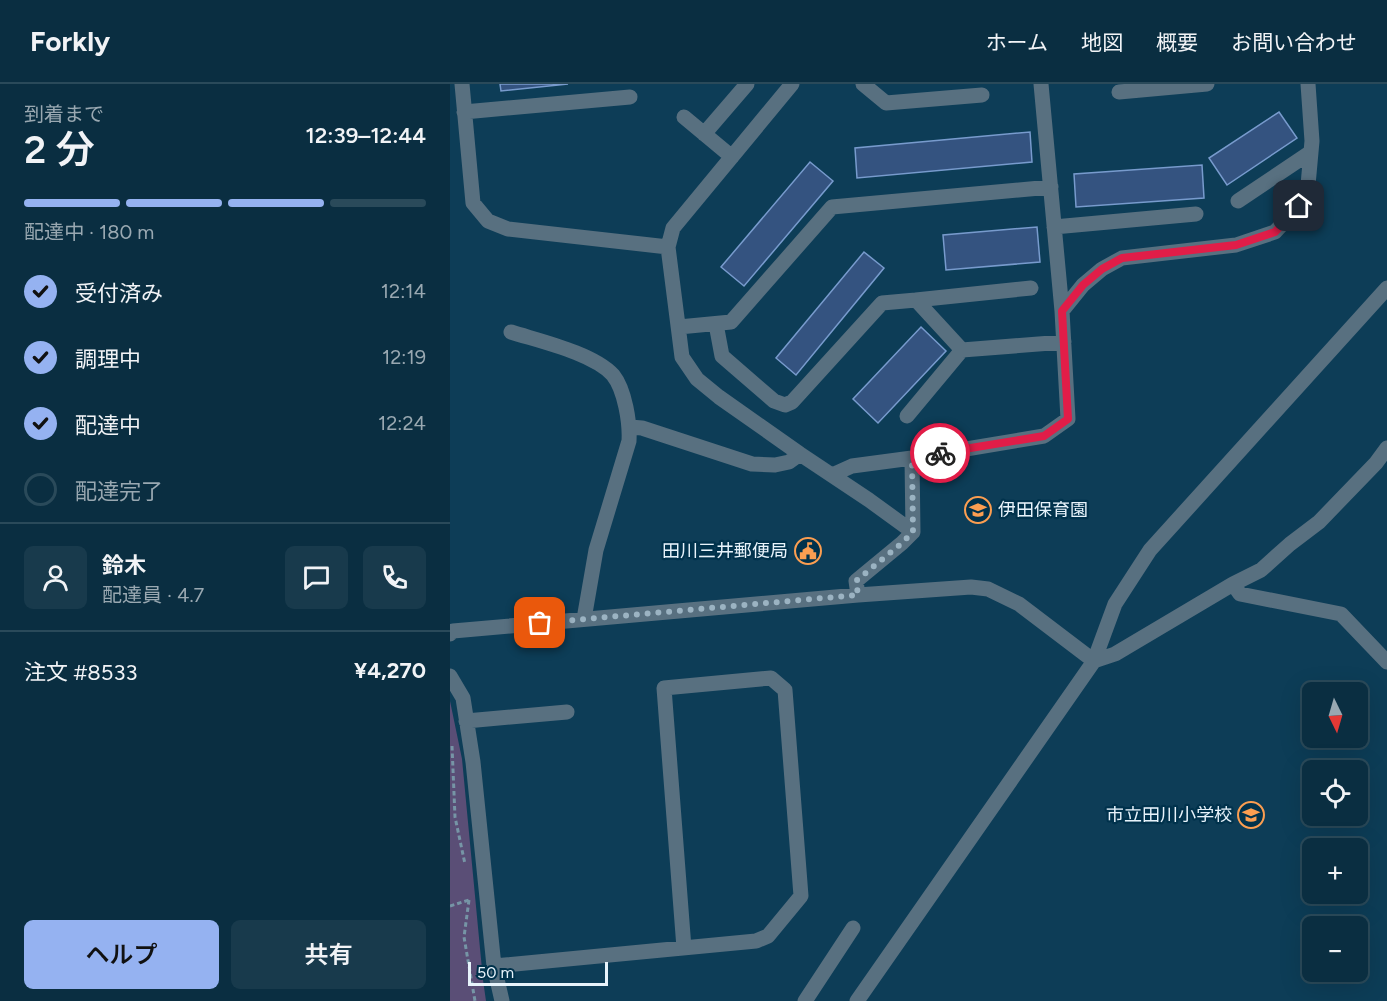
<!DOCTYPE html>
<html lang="ja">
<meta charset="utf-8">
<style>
body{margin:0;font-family:Figtree,"Noto Sans JP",sans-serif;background:#183a4c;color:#f1f3f6;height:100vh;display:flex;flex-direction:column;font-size:22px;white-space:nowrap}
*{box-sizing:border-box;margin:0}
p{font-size:20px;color:#99a8b1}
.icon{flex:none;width:33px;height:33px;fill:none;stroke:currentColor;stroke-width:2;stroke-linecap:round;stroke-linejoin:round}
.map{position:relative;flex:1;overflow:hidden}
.side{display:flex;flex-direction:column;background:#0a2e41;width:450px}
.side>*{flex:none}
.needle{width:39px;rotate:175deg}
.controls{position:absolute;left:852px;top:598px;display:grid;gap:12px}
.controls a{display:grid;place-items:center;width:66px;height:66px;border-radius:9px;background:#0a2e41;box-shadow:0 6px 24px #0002,0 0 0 2px #2a4a5a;font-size:30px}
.scale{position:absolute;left:18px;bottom:15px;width:140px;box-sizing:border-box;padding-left:6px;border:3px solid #e7f3fb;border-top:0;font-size:16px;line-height:21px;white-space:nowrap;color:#e7f3fb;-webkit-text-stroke:4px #00324c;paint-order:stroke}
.pin{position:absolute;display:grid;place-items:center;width:51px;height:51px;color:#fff;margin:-26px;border-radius:12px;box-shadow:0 3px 9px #0006}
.courier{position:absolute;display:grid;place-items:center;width:60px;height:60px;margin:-30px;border:4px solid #e11d48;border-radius:50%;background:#fff;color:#222;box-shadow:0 2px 8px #0007}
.headline em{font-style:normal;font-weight:600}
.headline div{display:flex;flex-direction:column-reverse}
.headline{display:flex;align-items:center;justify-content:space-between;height:102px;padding:0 24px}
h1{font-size:39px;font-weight:600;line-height:45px}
.bar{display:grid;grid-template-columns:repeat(4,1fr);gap:9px 6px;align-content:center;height:72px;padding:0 24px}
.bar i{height:8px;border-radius:4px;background:#2a4a5a}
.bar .on{background:#95b2f1}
.bar p{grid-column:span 4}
.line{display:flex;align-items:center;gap:15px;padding:0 24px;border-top:2px solid #2a4a5a}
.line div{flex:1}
.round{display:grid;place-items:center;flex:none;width:63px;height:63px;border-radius:9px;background:#183a4c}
ol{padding:0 24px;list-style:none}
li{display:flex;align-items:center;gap:18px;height:66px}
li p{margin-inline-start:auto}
li .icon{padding:6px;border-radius:50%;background:#95b2f1;color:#111;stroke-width:4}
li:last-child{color:#99a8b1}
li i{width:33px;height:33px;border:3px solid #2a4a5a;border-radius:50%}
.cta{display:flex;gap:12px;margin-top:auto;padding:12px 24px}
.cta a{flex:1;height:69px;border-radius:9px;background:#95b2f1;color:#111;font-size:24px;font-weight:600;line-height:69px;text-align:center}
.cta a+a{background:#183a4c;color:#f1f3f6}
header{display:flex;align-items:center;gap:36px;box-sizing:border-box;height:84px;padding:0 30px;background:#0a2e41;border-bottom:2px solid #2a4a5a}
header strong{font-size:28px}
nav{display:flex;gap:33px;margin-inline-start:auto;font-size:21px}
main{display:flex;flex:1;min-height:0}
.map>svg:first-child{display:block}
</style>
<header>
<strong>Forkly</strong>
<nav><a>ホーム</a><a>地図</a><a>概要</a><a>お問い合わせ</a></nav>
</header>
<main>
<section class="side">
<div class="headline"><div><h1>2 分</h1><p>到着まで</p></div><em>12:39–12:44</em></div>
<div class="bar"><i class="on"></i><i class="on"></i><i class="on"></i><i></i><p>配達中 · 180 m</p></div>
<ol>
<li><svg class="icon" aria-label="check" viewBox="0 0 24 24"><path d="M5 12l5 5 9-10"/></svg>受付済み<p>12:14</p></li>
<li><svg class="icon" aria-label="check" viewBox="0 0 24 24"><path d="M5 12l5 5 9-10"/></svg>調理中<p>12:19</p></li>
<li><svg class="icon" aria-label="check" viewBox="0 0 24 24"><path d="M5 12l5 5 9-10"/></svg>配達中<p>12:24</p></li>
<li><i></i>配達完了</li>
</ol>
<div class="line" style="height:108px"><a class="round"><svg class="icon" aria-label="person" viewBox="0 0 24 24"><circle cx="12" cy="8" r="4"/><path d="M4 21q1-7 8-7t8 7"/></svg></a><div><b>鈴木</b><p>配達員 · 4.7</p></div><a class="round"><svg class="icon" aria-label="chat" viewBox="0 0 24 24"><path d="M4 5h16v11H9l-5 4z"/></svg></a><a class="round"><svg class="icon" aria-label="phone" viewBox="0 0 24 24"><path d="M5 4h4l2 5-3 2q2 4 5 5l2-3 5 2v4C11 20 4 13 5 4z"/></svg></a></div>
<div class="line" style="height:78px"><div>注文 #8533</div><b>¥4,270</b></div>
<div class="cta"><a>ヘルプ</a><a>共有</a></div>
</section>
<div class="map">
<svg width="937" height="917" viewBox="0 0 937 917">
<rect width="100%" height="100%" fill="#0d3d57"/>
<path fill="#5a4e76" d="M0,617L12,675L33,896L36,917H0Z"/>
<path fill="#345380" stroke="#789bcd" stroke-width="1.5" d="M50,0H118L51,7Z
M829,28L847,54L777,101L759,74Z
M580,48L582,78L407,94L405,64Z
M360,78L383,97L294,202L271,183Z
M752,81L754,114L626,123L624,90Z
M587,143L590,178L496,186L493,151Z
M414,168L434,184L346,291L326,274Z
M471,243L496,267L428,339L403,315Z"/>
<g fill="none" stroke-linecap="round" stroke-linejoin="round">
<path stroke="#7695a6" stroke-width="3" stroke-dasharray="4.5 3" stroke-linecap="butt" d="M2,662L5,733L15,780
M19,816L14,853L25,917
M0,822L19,816L18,814"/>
<path stroke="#587080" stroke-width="15" d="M12,0L23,119L38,137L58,145L218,163
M342,0L223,144L218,163L232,273L247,295L269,313L350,370L419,416L463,448
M413,0L436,19L532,11
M669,8L757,0
M14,28L180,13
M234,33L282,73
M254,50L297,0
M788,117L861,68
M604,143L746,130
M612,227L633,201L652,185L672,174L786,161L825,148L849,122L858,101L862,57L858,0
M266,240L272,272L324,317L335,321L342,318L432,219L466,216
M229,243L281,238L382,123L601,103
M61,248C89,257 143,269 163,291C175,306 180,339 179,357L146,466L134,535
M512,266L466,216L581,204
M457,332L512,266L614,258
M180,343L192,344L302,380L325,381L339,378L350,370
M382,391L402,382L462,374
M783,500L790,510L891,530L937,578
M408,511L406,497L452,459L463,448L462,374L594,352L618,335L612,227L591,0
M0,550L3,547L408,511L521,503L538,505L569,520L644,577
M644,577L665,570L783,500L811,486L840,460L869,438L926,379L937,364
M0,592L13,614L23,678L44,882L52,917
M16,637L117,628
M44,882L306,857L318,852L351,812L335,606L321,594L214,604L234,864
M355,917L403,844
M407,917L644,577L665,520L700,466L937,204"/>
</g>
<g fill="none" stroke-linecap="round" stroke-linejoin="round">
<path stroke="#9bb3c2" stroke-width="6" stroke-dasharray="0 10.8" d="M90,539L408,511L406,497L452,459L463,448L462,374L490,369"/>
<path stroke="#e11d48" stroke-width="8" d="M490,369L594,352L618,335L612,227L633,201L652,185L672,174L786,161L825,148L849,122"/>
</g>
<defs>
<symbol id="school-ring" viewBox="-11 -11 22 22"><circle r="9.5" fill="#00324c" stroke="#fb9e51" stroke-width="1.5"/><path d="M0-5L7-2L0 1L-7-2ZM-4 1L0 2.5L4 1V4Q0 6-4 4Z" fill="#fb9e51"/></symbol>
<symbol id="civic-ring" viewBox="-11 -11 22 22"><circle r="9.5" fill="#00324c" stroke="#fb9e51" stroke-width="1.5"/><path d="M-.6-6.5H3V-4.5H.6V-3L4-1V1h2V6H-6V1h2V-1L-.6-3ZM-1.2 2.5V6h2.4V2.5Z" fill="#fb9e51"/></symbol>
</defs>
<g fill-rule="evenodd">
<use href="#school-ring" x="513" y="411" width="30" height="30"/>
<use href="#civic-ring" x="343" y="452" width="30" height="30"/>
<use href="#school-ring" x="786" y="716" width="30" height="30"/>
</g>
<g text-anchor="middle" stroke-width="4.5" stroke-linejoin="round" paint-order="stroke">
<g font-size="18" fill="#e7f3fb" stroke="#00324c" text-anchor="end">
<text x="548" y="432" text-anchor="start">伊田保育園</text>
<text x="338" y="473">田川三井郵便局</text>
<text x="782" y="737">市立田川小学校</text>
</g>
</g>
</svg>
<div class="controls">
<a><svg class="needle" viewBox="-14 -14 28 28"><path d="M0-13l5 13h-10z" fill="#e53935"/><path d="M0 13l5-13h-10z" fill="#99a8b1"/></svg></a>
<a><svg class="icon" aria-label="locate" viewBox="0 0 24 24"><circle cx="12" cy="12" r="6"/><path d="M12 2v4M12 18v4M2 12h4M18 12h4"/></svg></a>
<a>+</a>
<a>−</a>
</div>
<div class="scale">50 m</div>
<div class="pin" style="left:90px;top:539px;background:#ea580c"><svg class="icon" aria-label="bag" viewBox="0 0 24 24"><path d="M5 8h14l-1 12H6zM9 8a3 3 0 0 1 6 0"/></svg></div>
<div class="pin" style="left:849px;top:122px;background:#1f2937"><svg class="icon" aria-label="home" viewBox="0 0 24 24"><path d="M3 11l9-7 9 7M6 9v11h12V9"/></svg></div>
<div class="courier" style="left:490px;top:369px"><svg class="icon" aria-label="bike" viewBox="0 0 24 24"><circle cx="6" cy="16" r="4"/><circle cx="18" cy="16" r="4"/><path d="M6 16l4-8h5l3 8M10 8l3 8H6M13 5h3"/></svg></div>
</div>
</main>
